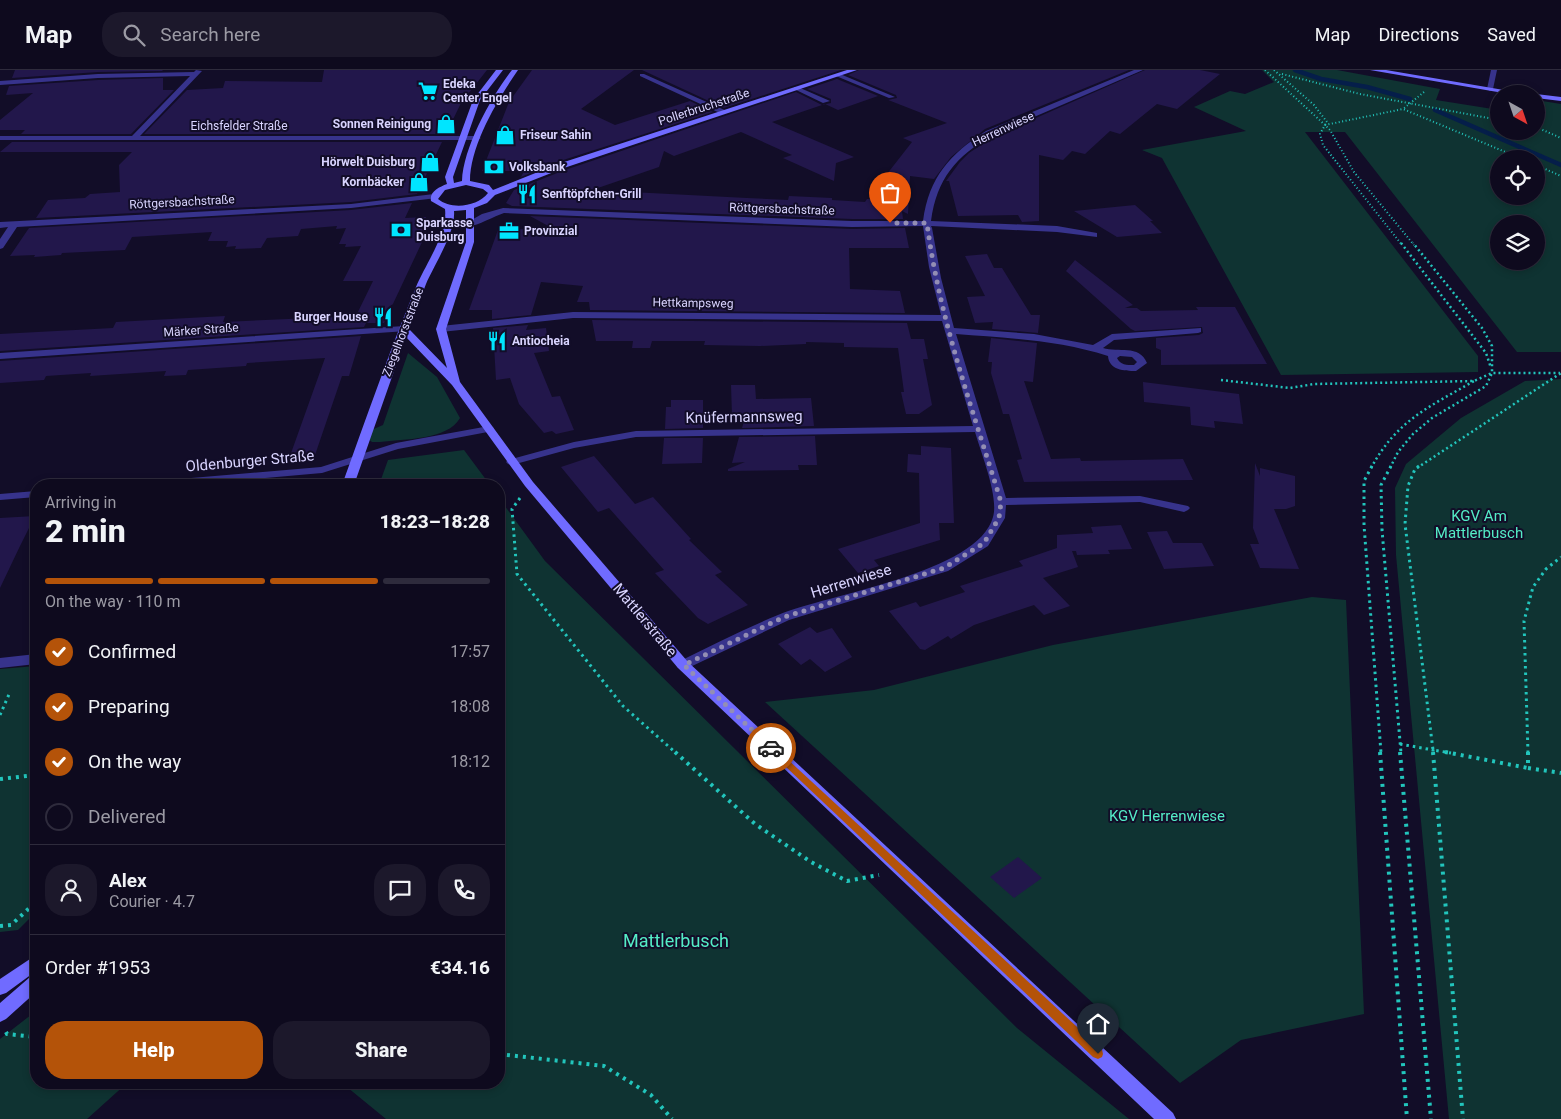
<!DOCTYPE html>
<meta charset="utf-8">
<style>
body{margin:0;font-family:Roboto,sans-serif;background:#1c182b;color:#f1f3f6;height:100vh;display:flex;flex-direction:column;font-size:19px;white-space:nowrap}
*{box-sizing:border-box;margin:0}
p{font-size:16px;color:#9b9aa4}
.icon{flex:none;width:28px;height:28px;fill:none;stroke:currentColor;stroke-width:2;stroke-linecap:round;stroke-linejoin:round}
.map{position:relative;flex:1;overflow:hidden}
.drawer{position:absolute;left:30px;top:409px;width:475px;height:610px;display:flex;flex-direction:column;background:#0e0a1e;border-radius:20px;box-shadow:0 2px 8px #0003,0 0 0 1px #2e2b3c}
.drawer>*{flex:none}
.needle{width:32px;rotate:140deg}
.fabs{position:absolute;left:1490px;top:15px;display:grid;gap:10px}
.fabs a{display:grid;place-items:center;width:55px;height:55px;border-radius:50%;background:#0e0a1e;box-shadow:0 2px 8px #0003,0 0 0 1px #2e2b3c;font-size:25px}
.pin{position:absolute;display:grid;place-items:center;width:42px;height:42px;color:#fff;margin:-51px -21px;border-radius:50% 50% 50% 0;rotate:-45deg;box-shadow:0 0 5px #0007}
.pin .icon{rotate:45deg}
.courier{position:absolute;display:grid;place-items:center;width:50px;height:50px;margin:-25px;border:4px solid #b45309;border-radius:50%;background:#fff;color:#222;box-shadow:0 1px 6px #0007}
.headline em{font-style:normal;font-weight:800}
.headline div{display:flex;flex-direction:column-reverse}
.headline{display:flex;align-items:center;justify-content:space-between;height:85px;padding:0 15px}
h1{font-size:32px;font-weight:800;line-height:38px}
.bar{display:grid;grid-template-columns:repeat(4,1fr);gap:8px 5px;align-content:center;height:60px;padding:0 15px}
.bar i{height:6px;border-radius:4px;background:#2e2b3c}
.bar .selected{background:#b45309}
.bar p{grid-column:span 4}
.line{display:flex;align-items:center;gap:12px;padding:0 15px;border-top:1px solid #2e2b3c}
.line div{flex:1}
.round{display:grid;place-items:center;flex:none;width:52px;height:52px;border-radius:20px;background:#1c182b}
ol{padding:0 15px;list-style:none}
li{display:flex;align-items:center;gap:15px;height:55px}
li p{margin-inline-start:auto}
li .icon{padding:5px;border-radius:50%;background:#b45309;color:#fff;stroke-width:4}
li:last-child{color:#9b9aa4}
li i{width:28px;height:28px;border:2px solid #2e2b3c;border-radius:50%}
.button{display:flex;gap:10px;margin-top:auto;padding:10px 15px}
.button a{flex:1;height:58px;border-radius:20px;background:#b45309;color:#fff;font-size:20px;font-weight:800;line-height:58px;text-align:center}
.button a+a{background:#1c182b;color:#f1f3f6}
header{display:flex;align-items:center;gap:30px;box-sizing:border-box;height:70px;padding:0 25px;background:#0e0a1e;border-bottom:1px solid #2e2b3c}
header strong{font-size:24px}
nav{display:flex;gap:28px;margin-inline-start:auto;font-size:18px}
.search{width:350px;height:45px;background:#1c182b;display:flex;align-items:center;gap:12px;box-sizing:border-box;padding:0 18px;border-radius:20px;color:#9b9aa4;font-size:19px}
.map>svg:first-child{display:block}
</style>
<header>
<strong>Map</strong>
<div class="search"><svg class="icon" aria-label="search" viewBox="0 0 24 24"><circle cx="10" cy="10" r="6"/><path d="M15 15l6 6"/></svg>Search here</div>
<nav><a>Map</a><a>Directions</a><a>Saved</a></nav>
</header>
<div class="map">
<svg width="1561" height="1049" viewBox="0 0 1561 1049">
<rect width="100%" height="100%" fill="#120d28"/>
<path fill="#0f3332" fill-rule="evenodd" d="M1262,0H1337L1440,19L1436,30L1499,40V61H1536V30L1561,34V282H1517L1345,62H1305L1478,286V302L1281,305L1162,88L1142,80L1246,61L1194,37L1230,21L1245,24L1274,12ZM1499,89H1536V126H1499ZM1499,154H1536V191H1499Z
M408,283L437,307L460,348C448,370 404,369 380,372H372L367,368L369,361L383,355Z
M1561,309V1049H1449L1396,485L1395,418L1406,394L1461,348L1525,311Z
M464,380L490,415H379L388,390Z
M499,428L545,491L1017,958L1129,1049H386L342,1013L499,1012Z
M1312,527L1346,530L1364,944L1241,970L1180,1013L765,632L874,620L1053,575Z
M36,596V842L18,860L0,862V599Z
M36,941V1012L127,1013L87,1049H0V969Z"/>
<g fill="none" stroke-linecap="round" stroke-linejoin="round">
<path stroke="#051e4a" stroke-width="4.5" d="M1295,0L1321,9L1367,17L1410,29
M1435,40L1561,95"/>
</g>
<path fill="#22174b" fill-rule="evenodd" d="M15,0H162L163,1L98,2L12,8Z
M324,0H487L461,33L446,64H144L187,20L223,18L225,11L322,12Z
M532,0H634L581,39L615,55L690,31L713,42L557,92L521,107L524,101H482L509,32Z
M642,0H841L724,38Z
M859,0H1129L985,59L951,87L934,109L910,106L908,144L902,141L903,149H852L512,136L506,133L514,120L565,100L796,22L822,35L831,33V29L807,19L837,9L888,30L897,28L896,25L848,5ZM878,26L947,53L903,68L912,72L869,127L875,129H867L865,132L832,130V128L789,126L788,130L747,128L592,120L659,97L664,81L674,86L741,62L792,85L783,88L834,111L836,93L854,87L772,52L825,34L838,40Z
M1145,0H1200L1220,4L1177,39L1157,34L1120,64L1110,61L1085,84L1072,81L1063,90L1039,85V151L1022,152L1018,145L958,146L949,111H946L960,92L969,83L993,67Z
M163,8V20H174L131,64H21L25,60H0V50L33,23L6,25L9,16L98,10Z
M12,72H442L417,124L351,132L36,148L48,130L85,128L90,124L120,122L119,95L132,82H0Z
M412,133L405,148L426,147L423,170L384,253H366L364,257L0,281V264L113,258L116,252L225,246L223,252L356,246L373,211H343L361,176L345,177L346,174H339L346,158L336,159L337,156L301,159L298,166L267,168L261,178L235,179L236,176L226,177L228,171H208L212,162L132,167L125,180L62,183L61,185L34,187L35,185L10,186L29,158L351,140Z
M1135,135L1153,151H1150L1162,163L1117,167L1074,141Z
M530,146L852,159L905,158L909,178H849L850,219L900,221L905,243L590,240L589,232H577L583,216L541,212L531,245L492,249V240H469L498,160L552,158Z
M987,184L994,198H1002L1031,245H1040L1038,263L992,259L993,252L975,253L967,227L985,226L965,186Z
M1075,190L1133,235L1125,238H1137L1141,241L1198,240L1196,237H1235L1267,294L1161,295V280L1156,278V268L1199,265L1203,263L1202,257L1135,261L1131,259L1066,201Z
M592,250L907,253L911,269H924L928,289H923L932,335L919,344H906L901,322H904L898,278L844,277V273L806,272V274L760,276L704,275L705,271H652L650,278H632L633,271H596Z
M528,255L526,260L546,258L549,281L534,283L552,327L560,326L574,360L556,364L552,361L544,363L519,334L510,308L496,310L493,258Z
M361,266L349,306H342L315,385L290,386L325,288L247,293L246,296L188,300L186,305L164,306L166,301L90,306L91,303L46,306L44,310L0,313V291Z
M991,268L1037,273L1033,312L1024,311L1051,389L1080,388L1081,391L1183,389L1193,410L1024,412L1017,390L1022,389L1009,344H1003L991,303L992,292H988Z
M1143,312L1239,324L1243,354L1214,351L1215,358L1191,355L1190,337L1144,332Z
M731,315H755L756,329L811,328L814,356L742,358L746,345L732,346Z
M671,330H703V358L665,359L666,337H671Z
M815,366L817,395H798L799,400L728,401V399L745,392L732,393L739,367Z
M664,368H703L702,393L662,394Z
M921,376L951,378L954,453H939L940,470L874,490L879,496L858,503L838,479L920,453L919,403L907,402L908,384L921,385Z
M594,386L635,434L653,427L691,469L689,470L722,502L715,505L748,535L708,554L698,548L655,503L664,500L609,438L598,442L561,397Z
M1255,393L1260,406V398L1295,406V436L1286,439H1274L1299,499L1260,498L1250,474H1259L1253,458Z
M35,446L20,476L0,518V448Z
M1121,455L1132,479L1108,480L1110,484L1077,485L1076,481H1072L1078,497L1043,508L1070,536L1044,545L1034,535L974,555L951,569L948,566L925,580L920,579L889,541L916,532L920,537L965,522L960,516L1023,496L1019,491L1057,478V465L1093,463L1091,457Z
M1167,461L1173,473H1202L1214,496L1164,499L1147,462Z
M810,557L817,563L832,558L852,587L825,602L810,589L801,595L778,574Z
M1018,787L1042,808L1014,828L990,807Z"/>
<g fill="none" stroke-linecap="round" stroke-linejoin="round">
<path stroke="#22c5bc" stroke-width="2" stroke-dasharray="1 2.5" stroke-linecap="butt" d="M1265,0L1325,55L1320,64L1323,75L1402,175
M1274,0L1314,35L1327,52L1325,55L1330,60L1354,102L1414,175
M1282,4L1360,24L1499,50
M1424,22L1403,39L1522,89
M1325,55L1403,39
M1536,57L1561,68
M1536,95L1561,106"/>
<path stroke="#22c5bc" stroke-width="2.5" stroke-dasharray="2 3" stroke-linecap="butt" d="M1401,173L1486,283L1491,298
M1221,310L1290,318L1314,314L1474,311L1492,303H1560
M1371,398C1397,350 1429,337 1474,311
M1390,398L1398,382L1413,364L1432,348L1486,316L1492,303V276L1482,258L1413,173
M1417,398L1561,303"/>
<path stroke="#22c5bc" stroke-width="3" stroke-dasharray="2.5 4" stroke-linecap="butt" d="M1372,396L1364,411V455L1381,683
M1391,396L1381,415L1382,460L1401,683
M1419,396L1415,399L1408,416L1405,454L1433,680L1451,683
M520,428L512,439L517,504L623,636L676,683
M0,645L10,622
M1400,674L1433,680V683
M1528,683L1524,551L1533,517L1546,499L1561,487"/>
<path stroke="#22c5bc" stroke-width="4" stroke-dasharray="3 5" stroke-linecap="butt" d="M675,682L755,754L811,792L847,811L879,805
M1380,682L1407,1049
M1400,682L1431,1049
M1433,682L1463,1049
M1445,682L1528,698
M1528,682V698L1561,703
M0,709L36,705
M0,856L11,855L36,832
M6,962L7,964L36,967
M499,984L604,996L651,1025L672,1049"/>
<path fill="#37338c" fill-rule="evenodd" d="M1491,0H1497L1493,19L1490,21L1487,19Z
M640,4H644L729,42L722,44L640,6Z
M836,4H840L895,27L889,28L836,6Z
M794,17H798L830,31L823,33L794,19Z
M36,584V594L0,598V588Z"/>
<path fill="#37338c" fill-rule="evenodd" d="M196,0L202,1L140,66H477L481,68L477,70H0V66H132L190,6L98,8L0,15V11L98,4L194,2Z
M1134,0H1143L992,65C956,87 937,108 931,151L1057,156L1097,163V167L1057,162L931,156L932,158L941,208L954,258L1034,264L1093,275L1112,264L1201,258V262L1198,263L1114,270L1103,278C1118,283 1139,274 1147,293L1136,301C1124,301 1109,300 1108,286C1059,270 1007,268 956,264L1006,428L1140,426L1188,436L1190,438L1188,440L1184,442L1140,432L1006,435L1005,448L988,476L948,501L789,550L688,598H678L676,595L678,592C711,576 744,559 778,545C828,524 978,503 993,447C999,427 981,383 975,362L636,367L574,378L512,395L508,394L506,392L508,390L574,372L636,361L973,356L942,251L573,248L441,262L436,259L441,256L573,242L941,245L929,197L923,156L852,157L504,143C494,146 476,157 468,156V152L482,144L503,138L852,151H923C929,107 950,84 986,61ZM1120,286L1132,287L1137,292L1134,295C1127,295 1120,295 1117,288Z
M434,124L438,126L437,128L351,138L17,157L3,178L0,179V169L8,157L0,158V152L351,134Z
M404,256L407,257V261L0,289V283Z
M489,356L493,357L494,359L493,361L398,379L322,403L184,415H138L144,412L321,397L396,373Z
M36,421V427L0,430V424Z"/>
<path fill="#706bff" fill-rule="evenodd" d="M496,0H503L480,30L453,107L454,113L462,111C463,78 491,27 512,0H518C498,29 470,75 470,111L489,115L493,120L558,94L847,0H857L564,98L495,125L487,133L474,138V172L446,259L460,312L533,412L688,592L1173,1043L1176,1049H1154L678,598L525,416L452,315L406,267L354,415H342C366,349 389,282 416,217C425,195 448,163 445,139L431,131C429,122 439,117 447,114L445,107L473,30ZM466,115L483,119L488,123C477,137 451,140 438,129L445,120ZM466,140V172L436,259L447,298L409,259C415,244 420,229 426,214C434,195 456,162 454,141Z
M1370,0H1386L1527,24H1509Z
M1536,24L1561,27V31L1536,28Z
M36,885V901L6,923L0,925V909Z
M36,905V922L6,949L0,952V933L30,907Z"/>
</g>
<path fill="#b45309" d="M771,674L1102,980L1103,984L1102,987L1098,989L1093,987L768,680L766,678Z"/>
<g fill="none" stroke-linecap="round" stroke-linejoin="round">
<path stroke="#938eb4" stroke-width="5" stroke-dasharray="0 9" d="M771,678L684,595L784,547L944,498L984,473L999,448L1001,432C973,340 939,248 927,153H890"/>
</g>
<defs>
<symbol id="supermarket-bare" viewBox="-9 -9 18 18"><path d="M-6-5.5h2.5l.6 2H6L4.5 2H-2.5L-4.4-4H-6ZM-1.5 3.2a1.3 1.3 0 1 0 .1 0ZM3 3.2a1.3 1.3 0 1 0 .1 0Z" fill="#00e5ff" stroke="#120d28" stroke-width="2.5" paint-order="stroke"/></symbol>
<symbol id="shop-bare" viewBox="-9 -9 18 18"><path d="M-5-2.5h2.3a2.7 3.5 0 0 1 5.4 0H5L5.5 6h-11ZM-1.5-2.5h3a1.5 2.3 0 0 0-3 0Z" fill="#00e5ff" stroke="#120d28" stroke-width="2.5" paint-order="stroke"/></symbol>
<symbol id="bank-bare" viewBox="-9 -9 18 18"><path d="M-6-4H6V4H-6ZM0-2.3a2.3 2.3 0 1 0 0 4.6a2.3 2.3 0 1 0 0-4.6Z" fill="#00e5ff" stroke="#120d28" stroke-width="2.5" paint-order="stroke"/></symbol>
<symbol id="restaurant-bare" viewBox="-9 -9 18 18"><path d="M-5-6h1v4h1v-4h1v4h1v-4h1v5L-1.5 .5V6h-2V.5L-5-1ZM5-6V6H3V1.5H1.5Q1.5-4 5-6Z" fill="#00e5ff" stroke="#120d28" stroke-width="2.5" paint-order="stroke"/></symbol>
<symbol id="office-bare" viewBox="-9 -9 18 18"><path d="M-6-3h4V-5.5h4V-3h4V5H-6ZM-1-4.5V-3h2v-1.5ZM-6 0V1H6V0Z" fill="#00e5ff" stroke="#120d28" stroke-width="2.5" paint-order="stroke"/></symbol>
</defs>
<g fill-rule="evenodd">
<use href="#supermarket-bare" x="414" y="7" width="28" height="28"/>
<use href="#shop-bare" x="432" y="40" width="28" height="28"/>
<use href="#shop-bare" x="491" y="51" width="28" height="28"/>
<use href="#shop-bare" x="416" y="78" width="28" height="28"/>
<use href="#bank-bare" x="480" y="83" width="28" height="28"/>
<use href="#shop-bare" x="405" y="98" width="28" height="28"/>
<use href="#restaurant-bare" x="513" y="110" width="28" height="28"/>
<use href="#bank-bare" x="387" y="146" width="28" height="28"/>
<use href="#office-bare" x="495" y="147" width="28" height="28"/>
<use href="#restaurant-bare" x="369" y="233" width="28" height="28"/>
<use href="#restaurant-bare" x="483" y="257" width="28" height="28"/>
</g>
<g text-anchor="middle" stroke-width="4" stroke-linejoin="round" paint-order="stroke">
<g font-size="12" font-weight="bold" fill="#d9d4ff" stroke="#120d28" text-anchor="start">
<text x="443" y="18">Edeka<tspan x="443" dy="14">Center Engel</tspan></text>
<text x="431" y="58" text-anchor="end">Sonnen Reinigung</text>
<text x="520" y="69">Friseur Sahin</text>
<text x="415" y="96" text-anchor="end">Hörwelt Duisburg</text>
<text x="509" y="101">Volksbank</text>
<text x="404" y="116" text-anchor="end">Kornbäcker</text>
<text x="542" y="128">Senftöpfchen-Grill</text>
<text x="416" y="157">Sparkasse<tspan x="416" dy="14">Duisburg</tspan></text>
<text x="524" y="165">Provinzial</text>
<text x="368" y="251" text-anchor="end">Burger House</text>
<text x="512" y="275">Antiocheia</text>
</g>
<g font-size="12" fill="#d9d4ff" stroke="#120d28">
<text transform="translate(704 37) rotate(-18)" y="4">Pollerbruchstraße</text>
<text x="239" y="60">Eichsfelder Straße</text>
<text transform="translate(1003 59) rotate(-25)" y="4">Herrenwiese</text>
<text transform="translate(182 132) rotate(-3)" y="4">Röttgersbachstraße</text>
<text transform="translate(782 139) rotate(2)" y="4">Röttgersbachstraße</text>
<text transform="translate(693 233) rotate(1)" y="4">Hettkampsweg</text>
<text transform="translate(201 260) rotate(-4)" y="4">Märker Straße</text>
<text transform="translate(403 262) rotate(-69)" y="4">Ziegelhorststraße</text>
</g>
<g font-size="15" fill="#d9d4ff" stroke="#120d28">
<text transform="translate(744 347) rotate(-1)" y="5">Knüfermannsweg</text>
<text transform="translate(250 391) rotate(-5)" y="5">Oldenburger Straße</text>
<text transform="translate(851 511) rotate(-17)" y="5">Herrenwiese</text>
<text transform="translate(645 550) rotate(50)" y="5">Mattlerstraße</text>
</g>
<g font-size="15" fill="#54ecc6" stroke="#120d28">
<text x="1479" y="451">KGV Am<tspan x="1479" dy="17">Mattlerbusch</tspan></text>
<text x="1167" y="751">KGV Herrenwiese</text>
</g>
<g font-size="18" fill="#54ecc6" stroke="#120d28">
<text x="676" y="877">Mattlerbusch</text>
</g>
</g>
</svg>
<div class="fabs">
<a><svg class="needle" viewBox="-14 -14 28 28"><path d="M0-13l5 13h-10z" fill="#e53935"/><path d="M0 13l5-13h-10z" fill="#9b9aa4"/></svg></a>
<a><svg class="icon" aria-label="locate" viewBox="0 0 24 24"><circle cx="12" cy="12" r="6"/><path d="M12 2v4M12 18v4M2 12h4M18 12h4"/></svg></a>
<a><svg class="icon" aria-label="layers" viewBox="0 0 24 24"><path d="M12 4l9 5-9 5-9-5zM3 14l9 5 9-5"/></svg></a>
</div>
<div class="pin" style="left:890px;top:153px;background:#ea580c"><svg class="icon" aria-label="bag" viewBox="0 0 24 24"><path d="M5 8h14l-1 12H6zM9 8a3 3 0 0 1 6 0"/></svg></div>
<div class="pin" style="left:1098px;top:984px;background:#1f2937"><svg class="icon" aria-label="home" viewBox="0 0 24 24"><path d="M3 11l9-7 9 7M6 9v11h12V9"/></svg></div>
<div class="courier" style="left:771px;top:678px"><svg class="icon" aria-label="car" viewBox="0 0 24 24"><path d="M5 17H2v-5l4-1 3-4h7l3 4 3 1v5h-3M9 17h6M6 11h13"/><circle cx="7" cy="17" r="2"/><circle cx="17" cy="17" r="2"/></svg></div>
<section class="drawer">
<div class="headline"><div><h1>2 min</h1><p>Arriving in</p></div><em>18:23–18:28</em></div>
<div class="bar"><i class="selected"></i><i class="selected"></i><i class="selected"></i><i></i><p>On the way · 110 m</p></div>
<ol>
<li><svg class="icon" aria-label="check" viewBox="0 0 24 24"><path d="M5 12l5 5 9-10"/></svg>Confirmed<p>17:57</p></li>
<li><svg class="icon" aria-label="check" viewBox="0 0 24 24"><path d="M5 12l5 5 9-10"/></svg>Preparing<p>18:08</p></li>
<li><svg class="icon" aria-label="check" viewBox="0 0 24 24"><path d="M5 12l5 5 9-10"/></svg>On the way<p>18:12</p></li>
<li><i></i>Delivered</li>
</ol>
<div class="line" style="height:90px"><a class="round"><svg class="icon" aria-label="person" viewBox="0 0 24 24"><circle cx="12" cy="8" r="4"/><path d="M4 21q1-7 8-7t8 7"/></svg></a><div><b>Alex</b><p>Courier · 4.7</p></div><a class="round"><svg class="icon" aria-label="chat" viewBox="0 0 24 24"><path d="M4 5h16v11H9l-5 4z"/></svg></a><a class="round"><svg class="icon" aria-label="phone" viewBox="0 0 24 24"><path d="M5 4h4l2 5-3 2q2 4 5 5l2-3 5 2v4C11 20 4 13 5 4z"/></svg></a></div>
<div class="line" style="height:65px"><div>Order #1953</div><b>€34.16</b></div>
<div class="button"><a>Help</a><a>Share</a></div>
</section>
</div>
